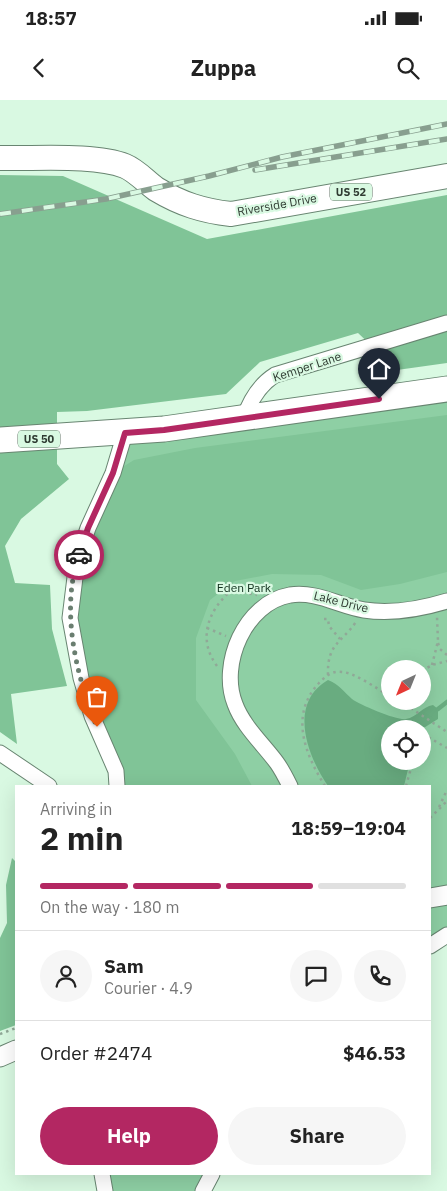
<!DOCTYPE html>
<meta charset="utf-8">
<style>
body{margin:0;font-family:"IBM Plex Sans",sans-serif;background:#f6f6f6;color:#222;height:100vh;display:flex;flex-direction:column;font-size:19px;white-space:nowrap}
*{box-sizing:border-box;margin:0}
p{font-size:16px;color:#767676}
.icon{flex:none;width:28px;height:28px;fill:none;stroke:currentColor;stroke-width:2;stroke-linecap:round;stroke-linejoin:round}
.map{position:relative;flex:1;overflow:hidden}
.sheet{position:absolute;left:15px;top:685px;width:416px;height:390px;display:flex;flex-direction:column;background:#fff;border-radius:0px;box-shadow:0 5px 20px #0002}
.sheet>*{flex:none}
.needle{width:32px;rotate:223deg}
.tools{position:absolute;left:381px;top:560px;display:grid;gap:10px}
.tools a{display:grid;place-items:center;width:50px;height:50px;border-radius:50%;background:#fff;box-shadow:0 5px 20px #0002;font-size:25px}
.pin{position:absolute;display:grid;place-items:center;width:42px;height:42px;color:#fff;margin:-51px -21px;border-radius:50% 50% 50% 0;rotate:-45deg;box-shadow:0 0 5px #0007}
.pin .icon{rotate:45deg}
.courier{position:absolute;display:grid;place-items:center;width:50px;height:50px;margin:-25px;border:4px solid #b32762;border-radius:50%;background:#fff;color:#222;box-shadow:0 1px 6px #0007}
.headline em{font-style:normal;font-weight:800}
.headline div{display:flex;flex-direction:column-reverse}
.headline{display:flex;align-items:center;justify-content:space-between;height:85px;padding:0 25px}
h1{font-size:32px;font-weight:800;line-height:38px}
.bar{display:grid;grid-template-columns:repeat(4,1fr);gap:8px 5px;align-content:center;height:60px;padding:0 25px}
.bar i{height:6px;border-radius:4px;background:#e0e0e0}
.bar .active{background:#b32762}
.bar p{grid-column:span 4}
.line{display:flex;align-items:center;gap:12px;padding:0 25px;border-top:1px solid #e0e0e0}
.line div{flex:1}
.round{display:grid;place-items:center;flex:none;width:52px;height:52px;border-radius:26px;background:#f6f6f6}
.action{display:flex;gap:10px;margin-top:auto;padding:10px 25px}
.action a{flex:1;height:58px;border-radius:30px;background:#b32762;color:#fff;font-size:20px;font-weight:800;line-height:58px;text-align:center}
.action a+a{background:#f6f6f6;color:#222}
.status{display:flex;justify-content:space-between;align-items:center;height:35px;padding:0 25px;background:#fff;direction:ltr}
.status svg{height:14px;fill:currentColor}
header{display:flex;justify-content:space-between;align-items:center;height:65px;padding:0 25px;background:#fff;font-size:22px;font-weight:800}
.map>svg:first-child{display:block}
</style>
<div class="status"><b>18:57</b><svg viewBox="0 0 49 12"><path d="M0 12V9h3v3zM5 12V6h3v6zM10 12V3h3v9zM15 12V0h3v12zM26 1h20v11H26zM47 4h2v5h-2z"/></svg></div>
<header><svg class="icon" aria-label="back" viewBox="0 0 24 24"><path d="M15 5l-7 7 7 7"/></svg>Zuppa<svg class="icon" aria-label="search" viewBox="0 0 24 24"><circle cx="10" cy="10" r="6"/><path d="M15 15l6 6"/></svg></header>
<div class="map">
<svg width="447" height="1091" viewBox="0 0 447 1091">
<rect width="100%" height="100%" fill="#d9f9e2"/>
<path fill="#8ecfa4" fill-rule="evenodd" d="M447,289V835L430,846V686H117L97,627L125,333ZM390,569H422V601H390ZM390,629H422V661H390Z
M102,1074H212L203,1091H105Z"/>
<path fill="#80c497" d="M0,75L63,76L207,139L447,95V263L397,270L358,233L260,262L226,294L87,311L57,312V364L69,379L21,419L5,446L15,483L50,485L52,529L67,586L11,594L17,644L0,632Z
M447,315V472L400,484L361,490L321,475L272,474L235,481L210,500L196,538V600L235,654L252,686H117L97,627L73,490L113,373L134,360L195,348Z
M12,758L16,762V925L0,931V838L7,823L6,785Z"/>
<path fill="#69ac80" d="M328,580C339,584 344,592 352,599C360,605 398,621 406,619C417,617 422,607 433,605L438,609V619L422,629H390V661H410L404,686H328C308,657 287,604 328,580Z"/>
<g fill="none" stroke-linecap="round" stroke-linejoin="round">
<path stroke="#69ac80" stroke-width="4.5" d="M438,609L447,602"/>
<defs>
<path id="minor" d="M244,318C250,301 259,285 275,275L447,223
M0,653L49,686
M117,686L116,671L92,616L81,578L70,518L77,461L88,428L113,373L125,333
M290,686C286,678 282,670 277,663C263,644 243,626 235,604C219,564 245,503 290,495C317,491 339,506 364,510C391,514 421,509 447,501
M430,846L447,835
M102,1074L105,1091
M203,1091L212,1074"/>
<path id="tertiary" d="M430,798L447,795
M0,957L16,950"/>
<path id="primary" d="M0,58C35,59 95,54 125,66C137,71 146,82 156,89C181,104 203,111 231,114L447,76"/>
<path id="trunk" d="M0,340L164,329L447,289"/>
</defs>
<use href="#minor" stroke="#688571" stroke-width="17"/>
<use href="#tertiary" stroke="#688571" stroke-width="21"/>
<use href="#primary" stroke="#688571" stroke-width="26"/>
<use href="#trunk" stroke="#688571" stroke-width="27"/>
<path stroke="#90a897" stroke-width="2.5" stroke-dasharray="2.5 4" stroke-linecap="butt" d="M324,519H328L329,526L340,539
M207,528L226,536
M438,543L440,549L447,555
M432,565L438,541L437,517
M217,566C197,539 208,510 232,490L257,495
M422,571L432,565L447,561
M328,575C327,544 341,543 356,522
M400,601L447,632
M422,637H428L447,648
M325,686C305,654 289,615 319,583C325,577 332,570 342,572C356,573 377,589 390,596
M406,686L413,661
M439,707L447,690
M430,718L447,701
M0,934L16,928"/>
<use href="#minor" stroke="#fff" stroke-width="15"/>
<use href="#tertiary" stroke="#fff" stroke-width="19"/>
<use href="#primary" stroke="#fff" stroke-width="24"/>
<use href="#trunk" stroke="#fff" stroke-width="25"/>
<defs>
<path id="rail" d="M255,70L447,39
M0,114L106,99L209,76L282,57L447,24"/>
</defs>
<use href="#rail" stroke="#889f8f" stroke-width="5.5"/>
<use href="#rail" stroke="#d9f9e2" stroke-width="4" stroke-dasharray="11" stroke-linecap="butt"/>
</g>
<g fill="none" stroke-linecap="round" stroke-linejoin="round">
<path stroke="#6a7e70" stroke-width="5" stroke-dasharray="0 9" d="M79,455C60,510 76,575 97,627"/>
<path stroke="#b32762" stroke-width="6" d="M79,455L88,428L113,373L125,333L164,330L379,299"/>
</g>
<g text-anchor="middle" stroke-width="4.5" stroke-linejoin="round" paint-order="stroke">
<g fill="#d9f9e2" stroke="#627467" stroke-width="1">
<rect x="330" y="83.5" width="42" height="17" rx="4"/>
<rect x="18" y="330.5" width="42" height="17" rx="4"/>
</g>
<g font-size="11" font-weight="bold" fill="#2f3b32">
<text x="351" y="96">US 52</text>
<text x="39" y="343">US 50</text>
</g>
<g font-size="12" fill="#2f3b32" stroke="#d9f9e2">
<text transform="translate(277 105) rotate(-10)" y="4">Riverside Drive</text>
<text transform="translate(307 267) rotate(-18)" y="4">Kemper Lane</text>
<text transform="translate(341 502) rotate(14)" y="4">Lake Drive</text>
</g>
<g font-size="12" fill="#12311e" stroke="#d9f9e2">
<text x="244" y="492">Eden Park</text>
</g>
</g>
</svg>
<div class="tools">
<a><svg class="needle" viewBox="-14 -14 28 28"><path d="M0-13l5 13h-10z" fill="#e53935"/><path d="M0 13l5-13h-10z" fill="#767676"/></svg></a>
<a><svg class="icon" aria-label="locate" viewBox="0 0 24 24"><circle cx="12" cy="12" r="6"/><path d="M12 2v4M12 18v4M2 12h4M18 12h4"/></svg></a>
</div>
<div class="pin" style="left:97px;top:627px;background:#ea580c"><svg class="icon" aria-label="bag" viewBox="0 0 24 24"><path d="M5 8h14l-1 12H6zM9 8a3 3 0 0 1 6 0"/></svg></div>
<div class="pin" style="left:379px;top:299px;background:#1f2937"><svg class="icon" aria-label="home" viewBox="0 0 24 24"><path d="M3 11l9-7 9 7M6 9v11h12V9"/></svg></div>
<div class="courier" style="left:79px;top:455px"><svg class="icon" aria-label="car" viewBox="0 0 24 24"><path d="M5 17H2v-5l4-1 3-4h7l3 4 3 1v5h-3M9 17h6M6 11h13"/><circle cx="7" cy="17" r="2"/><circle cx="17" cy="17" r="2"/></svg></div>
<section class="sheet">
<div class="headline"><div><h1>2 min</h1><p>Arriving in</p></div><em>18:59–19:04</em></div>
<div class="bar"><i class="active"></i><i class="active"></i><i class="active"></i><i></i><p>On the way · 180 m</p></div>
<div class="line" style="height:90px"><a class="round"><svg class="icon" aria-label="person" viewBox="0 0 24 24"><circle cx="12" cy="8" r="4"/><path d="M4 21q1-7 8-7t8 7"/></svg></a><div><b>Sam</b><p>Courier · 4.9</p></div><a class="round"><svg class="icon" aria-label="chat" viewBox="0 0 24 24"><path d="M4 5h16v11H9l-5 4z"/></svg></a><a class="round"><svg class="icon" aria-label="phone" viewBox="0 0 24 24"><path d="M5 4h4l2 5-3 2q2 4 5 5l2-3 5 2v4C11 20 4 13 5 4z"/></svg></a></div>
<div class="line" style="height:65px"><div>Order #2474</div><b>$46.53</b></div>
<div class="action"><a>Help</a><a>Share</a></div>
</section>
</div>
